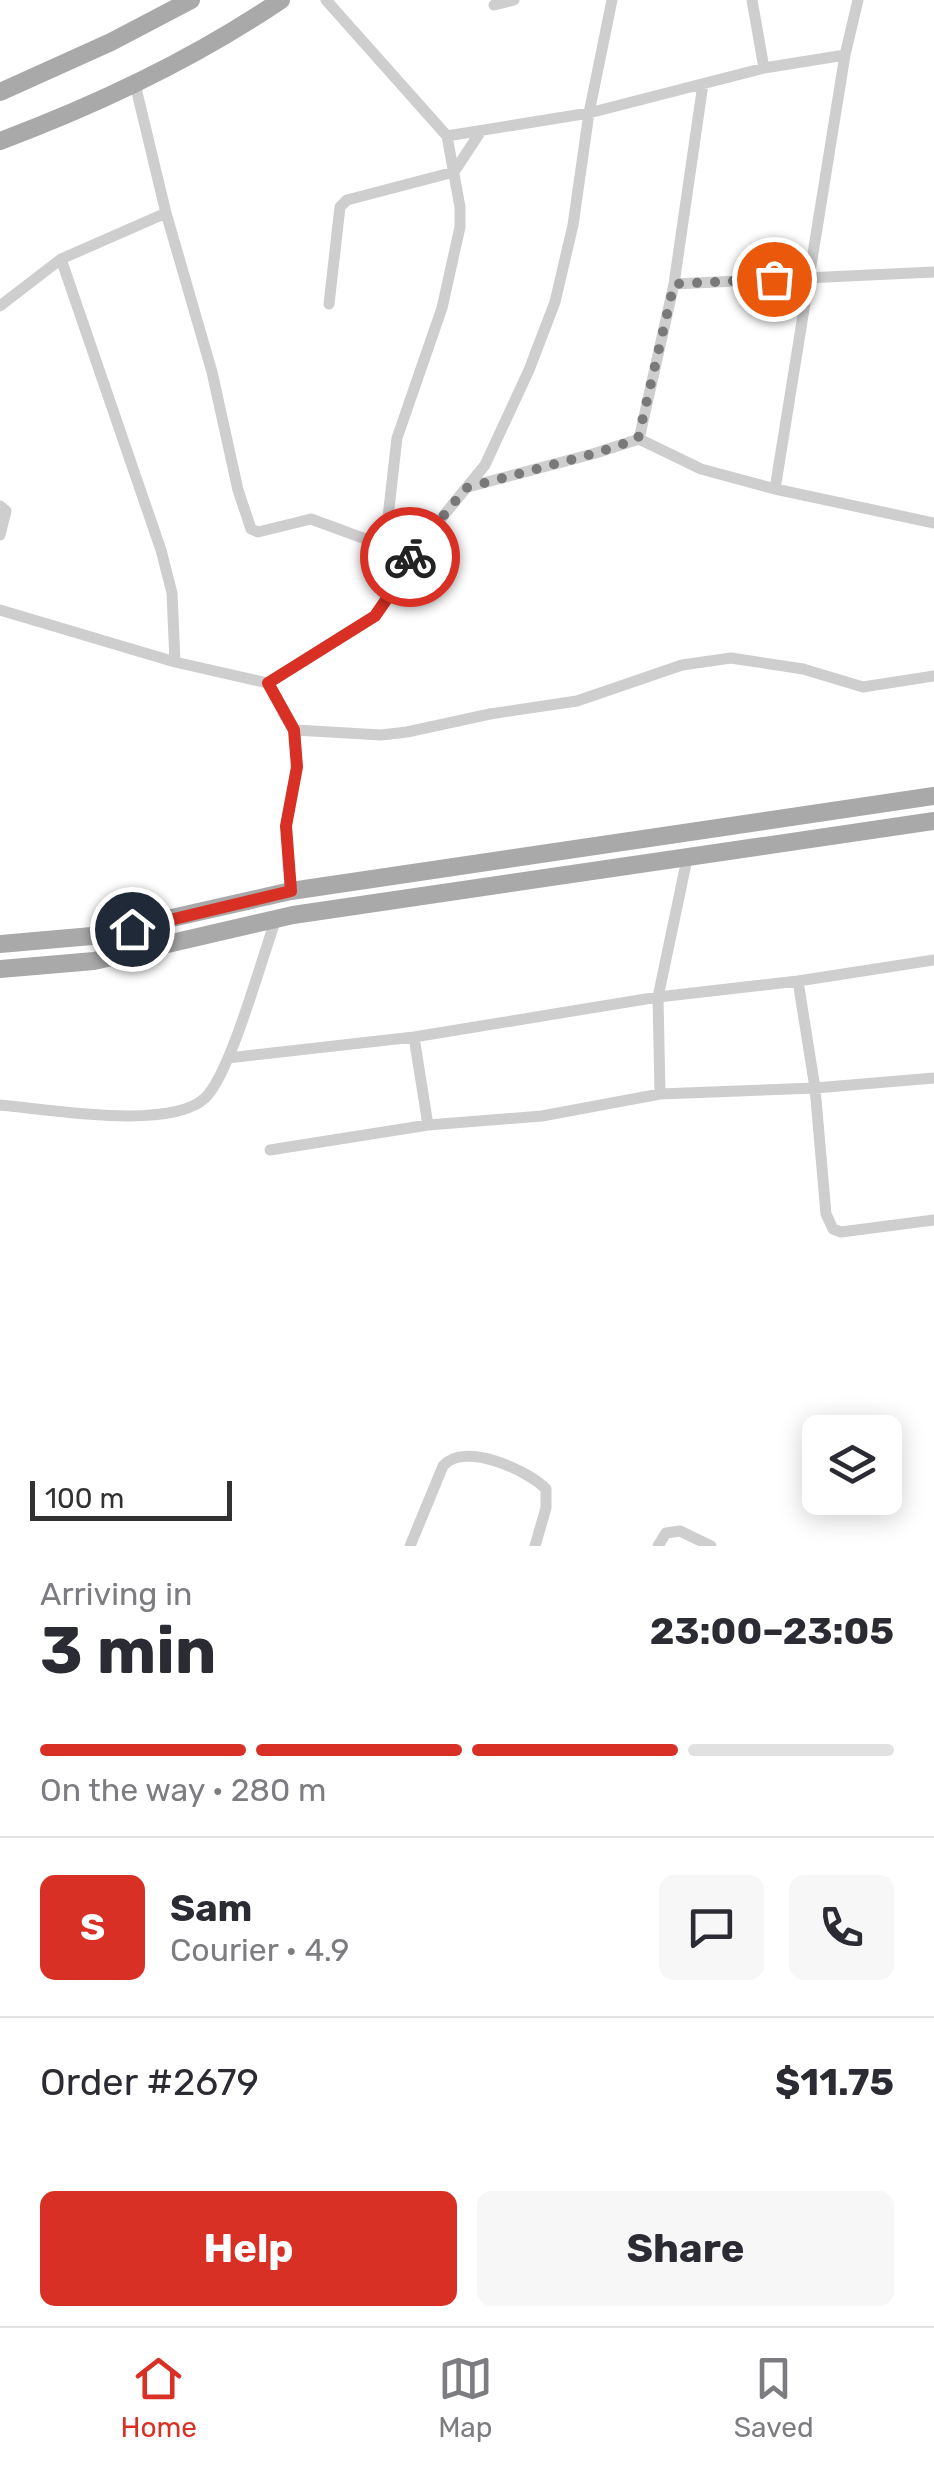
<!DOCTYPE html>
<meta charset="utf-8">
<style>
body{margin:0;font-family:Rubik,sans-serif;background:#f7f7f7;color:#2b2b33;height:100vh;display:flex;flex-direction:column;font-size:38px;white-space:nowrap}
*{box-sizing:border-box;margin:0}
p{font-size:32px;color:#7c7c81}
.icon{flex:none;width:55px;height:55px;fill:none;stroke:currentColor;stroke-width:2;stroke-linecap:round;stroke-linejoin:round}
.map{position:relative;height:1546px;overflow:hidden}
.drawer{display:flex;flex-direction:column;background:#fff;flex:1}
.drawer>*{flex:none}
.controls{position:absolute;left:802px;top:1415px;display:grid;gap:20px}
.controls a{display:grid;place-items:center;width:100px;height:100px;border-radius:15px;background:#fff;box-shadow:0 5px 25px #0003;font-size:50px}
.scale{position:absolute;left:30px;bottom:25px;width:202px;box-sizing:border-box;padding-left:10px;border:5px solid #313131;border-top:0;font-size:28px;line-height:35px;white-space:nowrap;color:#313131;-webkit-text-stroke:8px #fff;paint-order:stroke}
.pin{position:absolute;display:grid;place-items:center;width:85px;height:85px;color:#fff;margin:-42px;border:5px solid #fff;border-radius:50%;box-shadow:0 2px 10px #0007}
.courier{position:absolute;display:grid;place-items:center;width:100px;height:100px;margin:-50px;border:8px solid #d93025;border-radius:50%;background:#fff;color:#222;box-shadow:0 2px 12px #0007}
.overview em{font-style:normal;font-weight:700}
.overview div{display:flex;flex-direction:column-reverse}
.overview{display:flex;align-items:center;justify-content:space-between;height:170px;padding:0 40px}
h1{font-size:65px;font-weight:700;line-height:75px}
.bar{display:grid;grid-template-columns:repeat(4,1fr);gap:15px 10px;align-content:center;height:120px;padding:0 40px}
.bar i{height:12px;border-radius:8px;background:#e1e1e2}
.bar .active{background:#d93025}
.bar p{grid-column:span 4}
.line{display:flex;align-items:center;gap:25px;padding:0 40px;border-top:2px solid #e1e1e2}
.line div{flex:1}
.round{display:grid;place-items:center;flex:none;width:105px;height:105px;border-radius:15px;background:#f7f7f7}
.button{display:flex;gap:20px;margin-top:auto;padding:20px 40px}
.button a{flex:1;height:115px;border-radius:15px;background:#d93025;color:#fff;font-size:40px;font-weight:700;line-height:115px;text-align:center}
.button a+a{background:#f7f7f7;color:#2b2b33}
.dock{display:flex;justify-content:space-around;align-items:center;height:140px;border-top:2px solid #e1e1e2;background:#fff;font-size:28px;color:#7c7c81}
.dock a{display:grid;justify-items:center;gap:5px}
.dock .active{color:#d93025}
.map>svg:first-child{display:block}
</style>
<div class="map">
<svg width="934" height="1546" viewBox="0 0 934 1546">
<rect width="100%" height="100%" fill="#fff"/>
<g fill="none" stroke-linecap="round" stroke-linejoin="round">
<path stroke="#cecece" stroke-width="11" d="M752,0L764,68
M494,5L514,0
M135,84L166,213L212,372L238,490L251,529L258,532L311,519L390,548
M447,136L589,113L764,68L845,55
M61,259L161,550L172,593L175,662
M674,284L934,272
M329,304L340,207L347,200L454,172L481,131
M0,306L61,259L166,213
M639,439L674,284L703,84
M468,487L596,453L639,439L701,469L775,489L934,523
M775,489L845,55L858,0
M0,506L6,511L0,535
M394,576L485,465L529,370L555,302L573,225L589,113L612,0
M0,610L175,662L268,683L375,616L389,597L394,576L388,517L397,438L442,308L460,227V207L447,136L326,0
M268,683L295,730L297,767L286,826L291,891
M295,730L381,735L407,732L490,714L577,701L682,665L731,658L803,669L863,687L934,676
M798,981L815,1088L826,1214L833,1229L841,1232L934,1220
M414,1037L428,1125
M228,1058L414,1037L658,997L798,981L934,960
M660,1094L658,997L687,859
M0,1105C47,1109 170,1131 205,1098C231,1073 262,957 276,919
M270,1150L428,1125L542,1116L660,1094L815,1088L934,1078
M410,1546L443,1466C463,1441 528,1470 546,1489V1508L535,1546
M658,1546L666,1533L680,1531L711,1546"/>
<path stroke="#a9a9a9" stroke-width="18" d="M0,92L111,42L191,0
M0,141C99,104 194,59 281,0
M0,944L92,936L291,891L934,796
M0,969L94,961L293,915L934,821"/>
</g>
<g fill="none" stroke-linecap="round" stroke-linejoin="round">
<path stroke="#797979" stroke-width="10" stroke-dasharray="0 18" d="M410,557L466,488L596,453L638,439L674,284L774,279"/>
<path stroke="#d93025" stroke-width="12" d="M132,929L291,891L286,826L297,767L294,730L268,683L375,616L388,597L394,576L410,557"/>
</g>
</svg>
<div class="controls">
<a><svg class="icon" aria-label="layers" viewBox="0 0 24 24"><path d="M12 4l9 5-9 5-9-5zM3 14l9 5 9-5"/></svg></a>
</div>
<div class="scale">100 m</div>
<div class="pin" style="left:774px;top:279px;background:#ea580c"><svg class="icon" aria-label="bag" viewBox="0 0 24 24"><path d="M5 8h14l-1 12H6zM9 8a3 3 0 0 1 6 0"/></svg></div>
<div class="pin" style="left:132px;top:929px;background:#1f2937"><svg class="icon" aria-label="home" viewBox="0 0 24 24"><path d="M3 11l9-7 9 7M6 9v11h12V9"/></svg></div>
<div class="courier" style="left:410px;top:557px"><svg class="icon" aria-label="bike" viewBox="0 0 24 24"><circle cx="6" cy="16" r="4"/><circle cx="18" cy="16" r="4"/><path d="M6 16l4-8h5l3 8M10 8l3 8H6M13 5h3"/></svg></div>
</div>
<section class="drawer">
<div class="overview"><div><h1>3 min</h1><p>Arriving in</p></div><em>23:00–23:05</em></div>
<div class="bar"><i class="active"></i><i class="active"></i><i class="active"></i><i></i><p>On the way · 280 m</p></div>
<div class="line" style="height:180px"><b class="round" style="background:#d93025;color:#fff">S</b><div><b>Sam</b><p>Courier · 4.9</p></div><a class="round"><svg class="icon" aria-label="chat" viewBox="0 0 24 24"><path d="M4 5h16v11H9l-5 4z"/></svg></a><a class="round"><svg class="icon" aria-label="phone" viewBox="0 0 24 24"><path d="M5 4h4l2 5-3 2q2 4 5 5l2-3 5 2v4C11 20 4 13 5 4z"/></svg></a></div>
<div class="line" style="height:130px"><div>Order #2679</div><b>$11.75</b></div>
<div class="button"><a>Help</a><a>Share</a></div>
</section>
<nav class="dock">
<a class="active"><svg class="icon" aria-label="home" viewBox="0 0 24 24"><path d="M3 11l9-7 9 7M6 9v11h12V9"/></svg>Home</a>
<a><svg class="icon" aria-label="map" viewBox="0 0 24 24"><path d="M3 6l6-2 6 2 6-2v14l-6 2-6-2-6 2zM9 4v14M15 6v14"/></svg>Map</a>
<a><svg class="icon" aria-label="saved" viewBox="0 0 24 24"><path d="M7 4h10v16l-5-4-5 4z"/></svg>Saved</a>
</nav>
